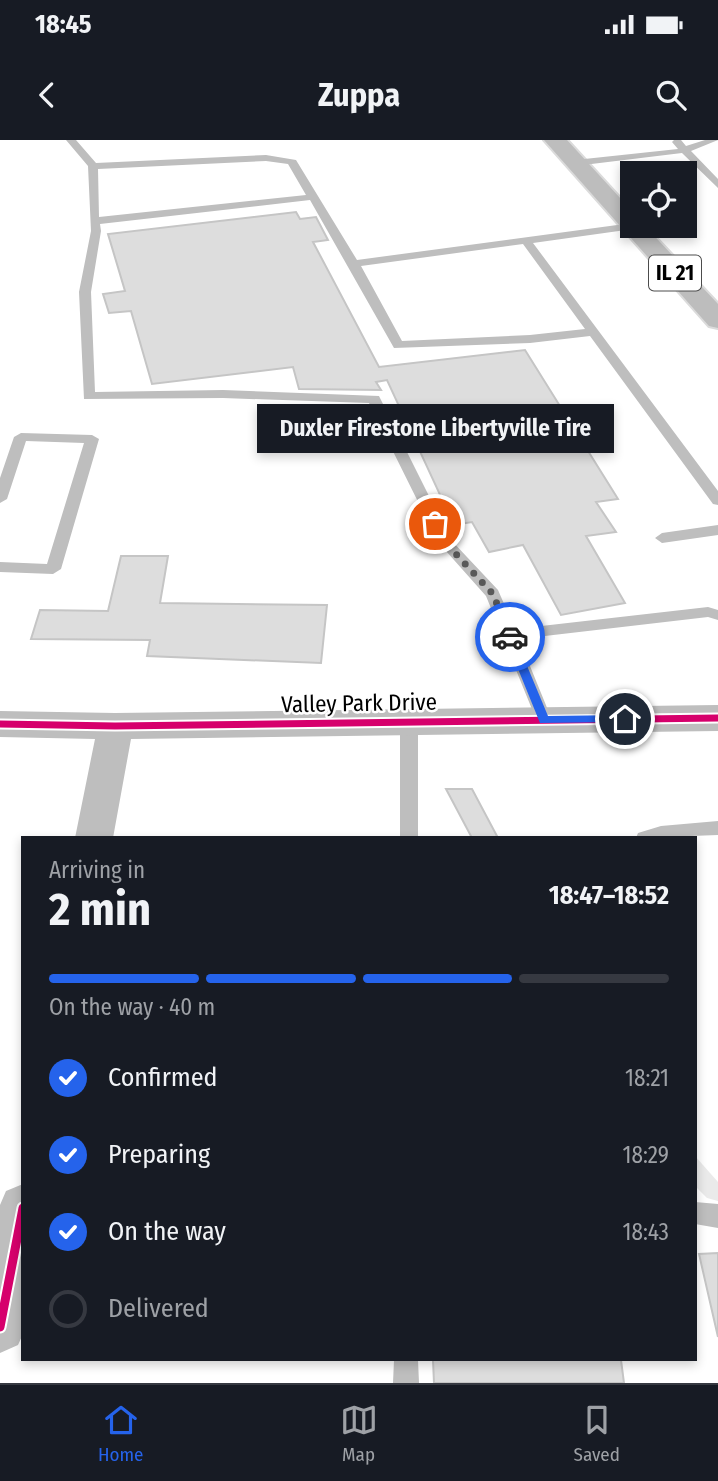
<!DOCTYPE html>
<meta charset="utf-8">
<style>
body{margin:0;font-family:"Fira Sans Condensed",sans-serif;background:#20242c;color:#f1f3f6;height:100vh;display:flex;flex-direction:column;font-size:26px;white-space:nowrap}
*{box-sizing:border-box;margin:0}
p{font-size:23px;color:#9ea1a6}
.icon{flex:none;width:38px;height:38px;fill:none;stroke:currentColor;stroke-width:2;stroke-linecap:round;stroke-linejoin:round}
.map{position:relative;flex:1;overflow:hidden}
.details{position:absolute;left:21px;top:696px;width:676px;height:525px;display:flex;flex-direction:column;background:#171b24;border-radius:0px;box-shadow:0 4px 10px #0003}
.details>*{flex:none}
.tools{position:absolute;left:620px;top:21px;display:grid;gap:14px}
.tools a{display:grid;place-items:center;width:77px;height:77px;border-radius:0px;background:#171b24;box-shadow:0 4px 10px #0003;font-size:35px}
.pin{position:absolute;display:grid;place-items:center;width:60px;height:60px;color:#fff;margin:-30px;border:4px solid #fff;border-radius:50%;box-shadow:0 2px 7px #0007}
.courier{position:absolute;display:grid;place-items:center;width:70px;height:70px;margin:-35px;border:5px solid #2563eb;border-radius:50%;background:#fff;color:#222;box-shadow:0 2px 9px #0007}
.bubble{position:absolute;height:49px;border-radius:0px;background:#171b24;box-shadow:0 4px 10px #0003;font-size:23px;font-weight:700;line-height:49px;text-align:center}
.head em{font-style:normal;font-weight:700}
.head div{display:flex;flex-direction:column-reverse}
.head{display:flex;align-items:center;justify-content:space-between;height:119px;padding:0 28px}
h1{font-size:46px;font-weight:700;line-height:52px}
.bar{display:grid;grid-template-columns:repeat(4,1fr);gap:10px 7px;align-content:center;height:84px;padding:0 28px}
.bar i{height:9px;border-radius:5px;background:#363941}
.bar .active{background:#2563eb}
.bar p{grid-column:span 4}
ol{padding:0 28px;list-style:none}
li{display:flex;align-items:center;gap:21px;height:77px}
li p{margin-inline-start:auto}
li .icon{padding:7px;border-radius:50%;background:#2563eb;color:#fff;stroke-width:4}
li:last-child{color:#9ea1a6}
li i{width:38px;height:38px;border:4px solid #363941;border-radius:50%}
.status{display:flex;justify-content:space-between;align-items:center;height:49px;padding:0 35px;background:#171b24;direction:ltr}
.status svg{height:19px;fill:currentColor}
header{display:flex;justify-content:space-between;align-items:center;height:91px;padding:0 28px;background:#171b24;font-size:32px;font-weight:700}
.tab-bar{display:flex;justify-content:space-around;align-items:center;height:98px;border-top:2px solid #363941;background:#171b24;font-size:19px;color:#9ea1a6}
.tab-bar a{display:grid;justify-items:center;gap:4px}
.tab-bar .active{color:#2563eb}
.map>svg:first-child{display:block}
</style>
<div class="status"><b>18:45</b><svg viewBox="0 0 49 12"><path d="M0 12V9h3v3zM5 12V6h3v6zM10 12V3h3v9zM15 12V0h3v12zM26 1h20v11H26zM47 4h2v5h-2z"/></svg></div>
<header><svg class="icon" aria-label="back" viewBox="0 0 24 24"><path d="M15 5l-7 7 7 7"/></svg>Zuppa<svg class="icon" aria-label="search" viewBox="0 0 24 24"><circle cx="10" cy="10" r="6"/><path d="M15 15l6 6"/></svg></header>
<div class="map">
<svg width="718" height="1243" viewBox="0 0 718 1243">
<rect width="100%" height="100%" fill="#fff"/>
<path fill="#eaeaea" d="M695,1016L718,1042V1061L707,1058L695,1046Z"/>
<path fill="#ddd" stroke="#c5c5c5" stroke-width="2" d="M296,72L300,79L316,77L328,100L313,102L379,227L525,210L618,359L596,362L616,392L586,396L625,463L561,475L523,405L489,412L472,382L454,385L387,240L376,242L381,250L299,249L293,227L152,244L131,171L109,173L103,154L125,151L108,94Z
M121,416H168L160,463L327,465L321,523L147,516L150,500L31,499L40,470L108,471Z
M446,649H472L498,698H472Z
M718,1113V1197L699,1114Z
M433,1220H621L624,1243H434Z"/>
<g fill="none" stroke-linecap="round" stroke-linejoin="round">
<defs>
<path id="primary" d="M544,0H567L632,71V86H645L718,164V188L709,186Z"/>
</defs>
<use href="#primary" stroke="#dbdbdb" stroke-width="4"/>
<path fill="#bebebe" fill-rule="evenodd" d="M66,0H76L96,23L266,15L296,20L357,120L632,83V86H638L633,89L533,103L718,351V365L713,364L590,196L530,203L394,208L310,60L100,84L101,91L91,152L95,252L223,250L379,256L451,400L498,450L515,489L708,467L718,470V480L708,477L519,499L552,580L544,586L538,584L486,456L438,402L369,263L223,258L84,259L79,152L91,91L88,26ZM266,21L288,24L306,55L99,77L98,29ZM523,104L585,189L530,195L402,201L361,126Z
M674,0H681L686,6L705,0H718L691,11L718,39V48L682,13L575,26L570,23L575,20L678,9L672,2Z
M21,293L92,295L99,299L61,429L53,434L0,432V422L47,424L84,303L26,301L7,359L0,363V338L14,297Z
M718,385V395L662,403L655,398L662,393Z
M409,576L418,582V698H400V582Z
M718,681V695L636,698L638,693L661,686Z
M695,1062L718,1064V1088L695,1084Z
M394,1220H418L419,1243H393Z"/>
<path fill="#bebebe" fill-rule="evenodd" d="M718,565V591L131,599L113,698H75L95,599L0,597V571L115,573Z
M23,1044V1194L18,1205L0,1213V1065L6,1051Z"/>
<use href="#primary" fill="#bdbdbd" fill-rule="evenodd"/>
<defs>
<path id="cycleway-far1" d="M0,584L115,586L718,578"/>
<path id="cycleway" d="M0,1187L23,1068"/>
</defs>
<use href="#cycleway-far1" stroke="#fff" stroke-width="11"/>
<use href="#cycleway" stroke="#fff" stroke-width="13"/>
<use href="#cycleway-far1" stroke="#d6006c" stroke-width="7"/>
<use href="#cycleway" stroke="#d6006c" stroke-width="9"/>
</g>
<path fill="#2563eb" d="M510,494L515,497L548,576L625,575L630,579L628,582L540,583L505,497Z"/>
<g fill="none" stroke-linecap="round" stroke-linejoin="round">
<path stroke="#595959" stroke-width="7" stroke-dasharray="0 12.6" d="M435,384L445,402L493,454L510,497"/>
</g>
<g text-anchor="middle" stroke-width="5" stroke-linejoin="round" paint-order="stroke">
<rect fill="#fff" stroke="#4c4c4c" stroke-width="2" x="649" y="115.5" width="52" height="35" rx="5"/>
<g font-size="21" font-weight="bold" fill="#000">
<text x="675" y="140">IL 21</text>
</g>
<g font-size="23" fill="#000" stroke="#fff">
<text transform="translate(359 563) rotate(-1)" y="8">Valley Park Drive</text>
</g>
</g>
</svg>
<div class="tools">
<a><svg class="icon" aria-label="locate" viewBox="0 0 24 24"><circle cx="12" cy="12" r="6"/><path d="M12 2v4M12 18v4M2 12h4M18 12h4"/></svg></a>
</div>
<div class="pin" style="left:435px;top:384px;background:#ea580c"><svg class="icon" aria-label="bag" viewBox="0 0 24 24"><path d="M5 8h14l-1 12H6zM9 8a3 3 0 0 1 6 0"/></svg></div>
<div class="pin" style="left:625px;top:579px;background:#1f2937"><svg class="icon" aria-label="home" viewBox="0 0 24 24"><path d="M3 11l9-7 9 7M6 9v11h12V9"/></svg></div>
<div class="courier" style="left:510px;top:497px"><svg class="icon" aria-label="car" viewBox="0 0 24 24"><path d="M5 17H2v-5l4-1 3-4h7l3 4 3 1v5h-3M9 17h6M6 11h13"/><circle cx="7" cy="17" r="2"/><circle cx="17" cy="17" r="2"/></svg></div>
<div class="bubble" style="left:257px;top:264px;width:357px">Duxler Firestone Libertyville Tire</div>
<section class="details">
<div class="head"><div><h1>2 min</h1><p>Arriving in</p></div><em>18:47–18:52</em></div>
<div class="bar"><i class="active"></i><i class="active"></i><i class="active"></i><i></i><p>On the way · 40 m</p></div>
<ol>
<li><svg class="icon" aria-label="check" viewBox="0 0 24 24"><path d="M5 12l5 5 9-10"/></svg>Confirmed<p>18:21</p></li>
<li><svg class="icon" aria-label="check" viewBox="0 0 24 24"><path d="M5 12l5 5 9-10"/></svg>Preparing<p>18:29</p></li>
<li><svg class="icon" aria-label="check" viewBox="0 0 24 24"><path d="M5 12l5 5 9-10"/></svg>On the way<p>18:43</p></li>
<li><i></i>Delivered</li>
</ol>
</section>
</div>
<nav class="tab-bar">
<a class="active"><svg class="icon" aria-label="home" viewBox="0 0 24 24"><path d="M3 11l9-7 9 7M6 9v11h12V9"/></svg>Home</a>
<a><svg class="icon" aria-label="map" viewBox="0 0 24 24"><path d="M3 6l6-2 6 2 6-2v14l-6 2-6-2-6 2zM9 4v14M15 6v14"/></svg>Map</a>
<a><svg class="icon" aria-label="saved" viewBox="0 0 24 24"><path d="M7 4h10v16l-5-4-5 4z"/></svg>Saved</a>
</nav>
